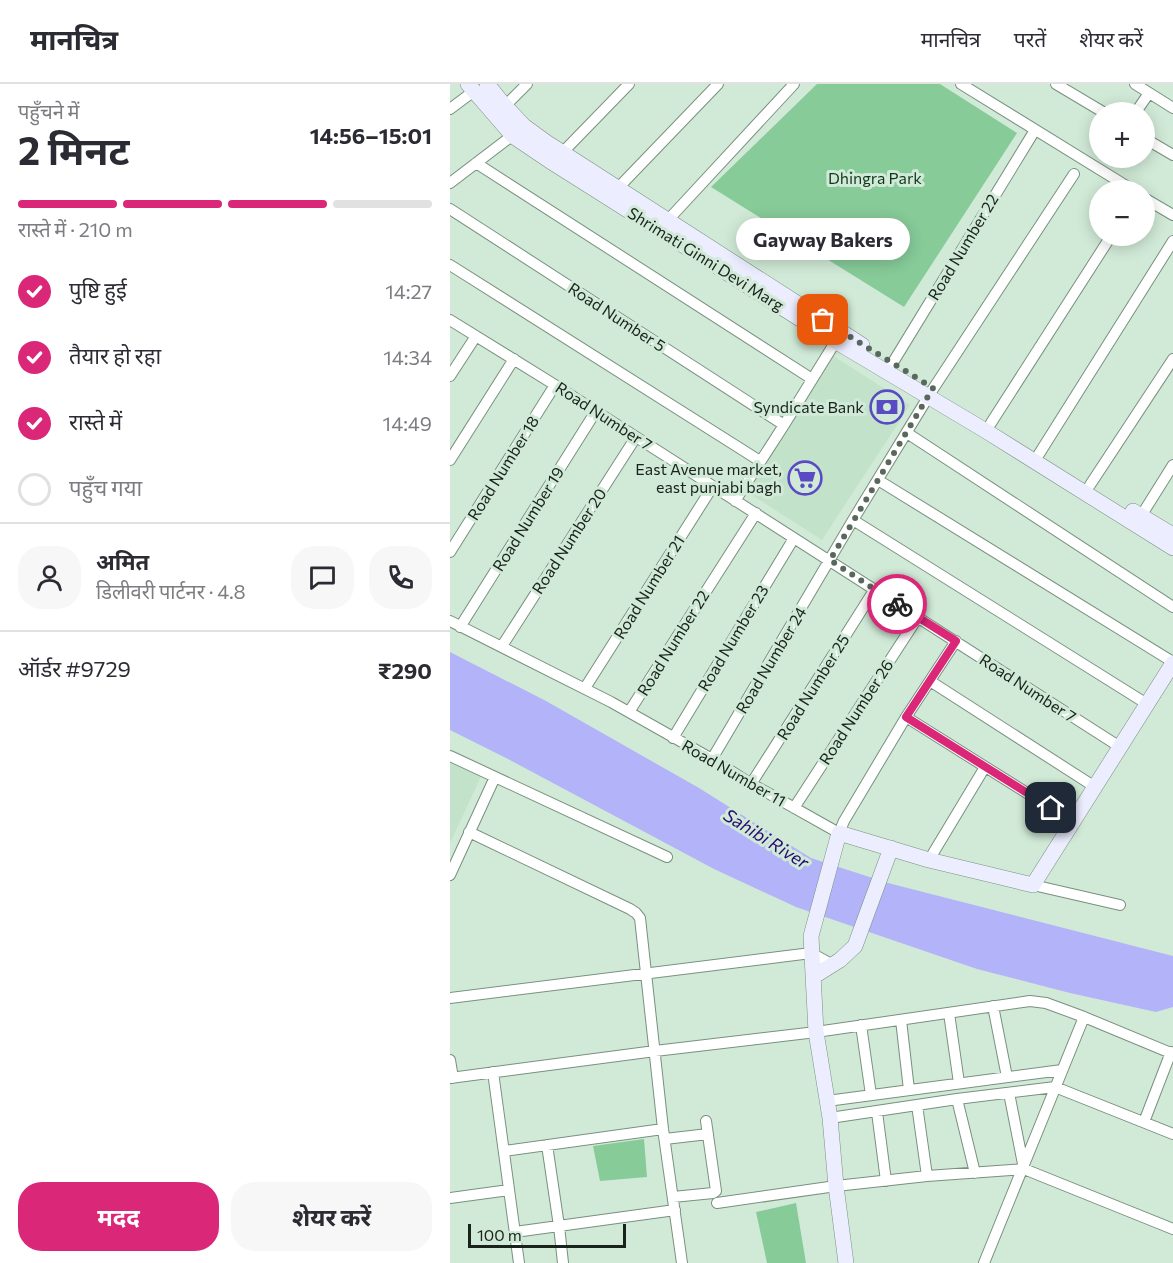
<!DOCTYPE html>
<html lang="hi">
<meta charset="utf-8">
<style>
body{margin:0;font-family:Commissioner,"Noto Sans Devanagari",sans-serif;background:#f7f7f7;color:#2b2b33;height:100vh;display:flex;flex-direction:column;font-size:22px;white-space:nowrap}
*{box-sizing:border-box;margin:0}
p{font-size:20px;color:#7c7c81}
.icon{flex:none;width:33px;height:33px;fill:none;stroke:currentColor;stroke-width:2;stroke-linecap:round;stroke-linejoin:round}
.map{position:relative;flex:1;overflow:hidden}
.sheet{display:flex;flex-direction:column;background:#fff;width:450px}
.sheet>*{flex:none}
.tools{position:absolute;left:639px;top:18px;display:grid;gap:12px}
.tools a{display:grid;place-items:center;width:66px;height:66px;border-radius:50%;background:#fff;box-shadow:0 3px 15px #0003;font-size:30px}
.scale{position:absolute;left:18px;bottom:15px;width:158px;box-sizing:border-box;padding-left:6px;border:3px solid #19221b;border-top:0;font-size:16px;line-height:21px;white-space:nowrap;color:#19221b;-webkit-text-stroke:4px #d1ead7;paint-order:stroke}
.pin{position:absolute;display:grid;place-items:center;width:51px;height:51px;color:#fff;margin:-26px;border-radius:12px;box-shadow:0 3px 9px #0006}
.courier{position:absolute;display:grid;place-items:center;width:60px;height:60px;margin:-30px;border:4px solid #db2777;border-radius:50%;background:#fff;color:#222;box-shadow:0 2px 8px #0007}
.bubble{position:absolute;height:42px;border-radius:21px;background:#fff;box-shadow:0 3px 15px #0003;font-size:20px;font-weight:700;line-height:42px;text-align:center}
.overview em{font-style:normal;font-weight:700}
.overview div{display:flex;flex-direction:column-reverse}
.overview{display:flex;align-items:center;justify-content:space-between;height:102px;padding:0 18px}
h1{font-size:39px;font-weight:700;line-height:45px}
.bar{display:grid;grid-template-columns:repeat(4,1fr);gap:9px 6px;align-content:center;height:72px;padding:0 18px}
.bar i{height:8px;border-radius:4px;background:#e1e1e2}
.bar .on{background:#db2777}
.bar p{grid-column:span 4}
.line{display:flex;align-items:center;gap:15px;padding:0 18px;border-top:2px solid #e1e1e2}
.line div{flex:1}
.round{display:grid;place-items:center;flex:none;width:63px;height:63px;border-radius:24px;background:#f7f7f7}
ol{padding:0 18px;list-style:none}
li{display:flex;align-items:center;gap:18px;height:66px}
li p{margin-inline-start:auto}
li .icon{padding:6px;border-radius:50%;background:#db2777;color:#fff;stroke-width:4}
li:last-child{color:#7c7c81}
li i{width:33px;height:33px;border:3px solid #e1e1e2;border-radius:50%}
.cta{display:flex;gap:12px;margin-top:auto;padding:12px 18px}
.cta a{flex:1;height:69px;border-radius:24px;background:#db2777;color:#fff;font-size:24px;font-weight:700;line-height:69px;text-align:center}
.cta a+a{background:#f7f7f7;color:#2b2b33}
header{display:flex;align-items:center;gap:36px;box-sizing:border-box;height:84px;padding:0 30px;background:#fff;border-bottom:2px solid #e1e1e2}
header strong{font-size:28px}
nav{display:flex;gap:33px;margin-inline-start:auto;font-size:21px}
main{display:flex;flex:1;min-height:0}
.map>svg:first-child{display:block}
</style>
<header>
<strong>मानचित्र</strong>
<nav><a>मानचित्र</a><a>परतें</a><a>शेयर करें</a></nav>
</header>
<main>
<section class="sheet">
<div class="overview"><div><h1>2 मिनट</h1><p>पहुँचने में</p></div><em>14:56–15:01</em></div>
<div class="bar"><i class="on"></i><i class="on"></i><i class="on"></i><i></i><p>रास्ते में · 210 m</p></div>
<ol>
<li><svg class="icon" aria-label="check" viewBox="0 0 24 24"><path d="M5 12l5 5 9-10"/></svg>पुष्टि हुई<p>14:27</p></li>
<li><svg class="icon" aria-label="check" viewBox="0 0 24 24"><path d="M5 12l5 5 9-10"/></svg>तैयार हो रहा<p>14:34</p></li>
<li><svg class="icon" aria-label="check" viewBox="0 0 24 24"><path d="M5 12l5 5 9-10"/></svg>रास्ते में<p>14:49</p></li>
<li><i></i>पहुँच गया</li>
</ol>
<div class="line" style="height:108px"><a class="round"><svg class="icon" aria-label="person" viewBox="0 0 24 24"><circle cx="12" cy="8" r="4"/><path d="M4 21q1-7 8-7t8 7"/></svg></a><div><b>अमित</b><p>डिलीवरी पार्टनर · 4.8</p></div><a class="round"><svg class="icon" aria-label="chat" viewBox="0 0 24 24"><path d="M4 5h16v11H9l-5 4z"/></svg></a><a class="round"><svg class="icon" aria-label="phone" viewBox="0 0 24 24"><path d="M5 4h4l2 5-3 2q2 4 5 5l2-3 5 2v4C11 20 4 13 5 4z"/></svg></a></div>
<div class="line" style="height:78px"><div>ऑर्डर #9729</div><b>₹290</b></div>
<div class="cta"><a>मदद</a><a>शेयर करें</a></div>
</section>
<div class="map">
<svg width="723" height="1179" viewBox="0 0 723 1179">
<rect width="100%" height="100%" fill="#d1ead7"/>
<path fill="#c2e2c9" d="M382,271L460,321L372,456L294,406Z
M0,665L36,682L0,759Z"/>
<path fill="#87cb99" d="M367,0H490L567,49L454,223L261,103Z
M194,1055L197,1093L150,1097L143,1062Z
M346,1119L356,1179H317L306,1128Z"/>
<path fill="#b2b3f9" d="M0,568L96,617L249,704L361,774L438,799L723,872V923L706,928L620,909L527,885L346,823L264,785L58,675L0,646Z"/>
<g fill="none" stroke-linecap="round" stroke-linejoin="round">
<defs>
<path id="street" d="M511,0L683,106
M606,0L653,28
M685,0L723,24
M55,22L77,0
M0,25L24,7
M686,28L699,9
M694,54L723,71
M112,69L179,0
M26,79L362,295
M0,99L67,48
M168,104L268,0
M694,114L723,131
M0,125L334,341
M218,136L344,0
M0,181L310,377
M0,236L105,301L670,663
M442,280L585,46
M0,292L26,252
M541,339L661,152
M457,349L723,523
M589,370L723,157
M0,376L64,275
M428,396L723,578
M640,401L723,275
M285,417L334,341L389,252
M691,432L723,381
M403,436L697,620
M0,468L105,301
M0,537L161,618L262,675L300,699L389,749L394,737L456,633L506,557
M10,543L146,327
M52,562L186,353
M480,597L645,703
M135,604L263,402
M179,628L306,429
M456,633L623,738
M223,654L344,454
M0,672L217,773
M262,675L403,436L483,305L624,90
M301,700L425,505
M344,724L468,533
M19,748L180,825L186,829L190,834L213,1045L232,1179
M479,776L535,683
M0,791L45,693
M583,801L670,821
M0,914L361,869L383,881
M543,922L557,993
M499,929L509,999
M451,936L459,1006
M411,941L421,1011
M0,976L3,994
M43,988L69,1179
M0,994L205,967L366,948L580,917L596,919L634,933L723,970
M559,1009L574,1085
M507,1015L525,1089
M377,1017L612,986
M467,1021L477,1092
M427,1028L436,1097
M380,1034L507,1015L605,1003L723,1050
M694,1038L721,968
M215,1055L258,1050
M97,1061L109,1142L113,1179
M54,1067L213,1045
M223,1113L263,1109L266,1107L256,1037
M0,1114L59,1106
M267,1119L386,1102L477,1092L574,1085L723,1145
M65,1148L225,1126
M534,1179C568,1097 600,1015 634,933"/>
<path id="secondary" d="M18,0L63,52L103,79L385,257L536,347L723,464
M37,0L55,22L74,42L96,58L412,261
M683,427L723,451
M363,893L390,876L405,862L441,764
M396,1179L386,1102L380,1034L366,948L361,852L389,749L479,776L583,801L723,579"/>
</defs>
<use href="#street" stroke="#79907e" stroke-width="12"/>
<use href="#secondary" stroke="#79907e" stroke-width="16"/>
<use href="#street" stroke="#fff" stroke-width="10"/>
<use href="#secondary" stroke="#ecedfe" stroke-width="15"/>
</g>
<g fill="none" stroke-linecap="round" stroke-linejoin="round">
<path stroke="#59685d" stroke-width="6" stroke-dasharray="0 10.8" d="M373,236L483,304L380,476L447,520"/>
<path stroke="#db2777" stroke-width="8" d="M447,520L506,557L456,633L601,724"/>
</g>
<defs>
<symbol id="bank-ring" viewBox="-11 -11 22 22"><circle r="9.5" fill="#d1ead7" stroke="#5a4bc4" stroke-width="1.5"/><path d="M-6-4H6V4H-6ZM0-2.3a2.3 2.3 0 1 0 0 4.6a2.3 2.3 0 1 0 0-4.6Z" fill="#5a4bc4"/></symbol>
<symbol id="supermarket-ring" viewBox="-11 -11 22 22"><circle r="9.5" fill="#d1ead7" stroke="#5a4bc4" stroke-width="1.5"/><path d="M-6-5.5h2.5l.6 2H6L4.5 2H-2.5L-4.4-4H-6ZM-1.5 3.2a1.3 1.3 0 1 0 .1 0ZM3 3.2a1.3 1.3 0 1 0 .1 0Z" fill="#5a4bc4"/></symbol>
</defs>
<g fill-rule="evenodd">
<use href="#bank-ring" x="418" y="304" width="38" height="38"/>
<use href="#supermarket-ring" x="336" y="375" width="38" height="38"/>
</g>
<g text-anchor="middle" stroke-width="6" stroke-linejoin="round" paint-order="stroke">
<g font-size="16" fill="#11361e" stroke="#d1ead7">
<text x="425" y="100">Dhingra Park</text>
</g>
<g font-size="16" fill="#19221b" stroke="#d1ead7">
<text transform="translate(513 163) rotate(-59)" y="6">Road Number 22</text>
<text transform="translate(256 175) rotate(32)" y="6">Shrimati Ginni Devi Marg</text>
<text transform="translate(167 233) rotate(33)" y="6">Road Number 5</text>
<text transform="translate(154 332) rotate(33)" y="6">Road Number 7</text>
<text transform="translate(53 384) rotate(-58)" y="6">Road Number 18</text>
<text transform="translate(78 435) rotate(-58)" y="6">Road Number 19</text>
<text transform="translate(119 457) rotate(-57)" y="6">Road Number 20</text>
<text transform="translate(199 503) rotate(-58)" y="6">Road Number 21</text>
<text transform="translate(283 554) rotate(-59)" y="6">Road Number 23</text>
<text transform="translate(223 559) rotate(-58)" y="6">Road Number 22</text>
<text transform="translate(321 576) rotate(-59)" y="6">Road Number 24</text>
<text transform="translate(363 603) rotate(-58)" y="6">Road Number 25</text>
<text transform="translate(578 604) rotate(33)" y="6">Road Number 7</text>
<text transform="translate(406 628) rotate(-57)" y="6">Road Number 26</text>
<text transform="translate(284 689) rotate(30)" y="6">Road Number 11</text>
</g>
<g font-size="16" fill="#19221b" stroke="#d1ead7" text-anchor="end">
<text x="414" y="329">Syndicate Bank</text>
<text x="332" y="391">East Avenue market,<tspan x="332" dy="18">east punjabi bagh</tspan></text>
</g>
<g font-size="18" font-style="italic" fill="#270b70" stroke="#d1ead7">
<text transform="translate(316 755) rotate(32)" y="6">Sahibi River</text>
</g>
</g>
</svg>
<div class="tools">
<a>+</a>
<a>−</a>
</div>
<div class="scale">100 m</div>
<div class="pin" style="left:373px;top:236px;background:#ea580c"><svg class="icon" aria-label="bag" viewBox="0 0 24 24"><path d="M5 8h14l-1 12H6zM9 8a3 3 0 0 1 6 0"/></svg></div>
<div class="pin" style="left:601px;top:724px;background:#1f2937"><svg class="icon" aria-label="home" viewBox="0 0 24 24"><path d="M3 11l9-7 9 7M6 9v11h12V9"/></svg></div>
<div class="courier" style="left:447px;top:520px"><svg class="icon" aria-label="bike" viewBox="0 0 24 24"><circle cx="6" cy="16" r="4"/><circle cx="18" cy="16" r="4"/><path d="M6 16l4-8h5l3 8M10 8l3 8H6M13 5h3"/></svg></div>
<div class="bubble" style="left:286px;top:134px;width:174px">Gayway Bakers</div>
</div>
</main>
